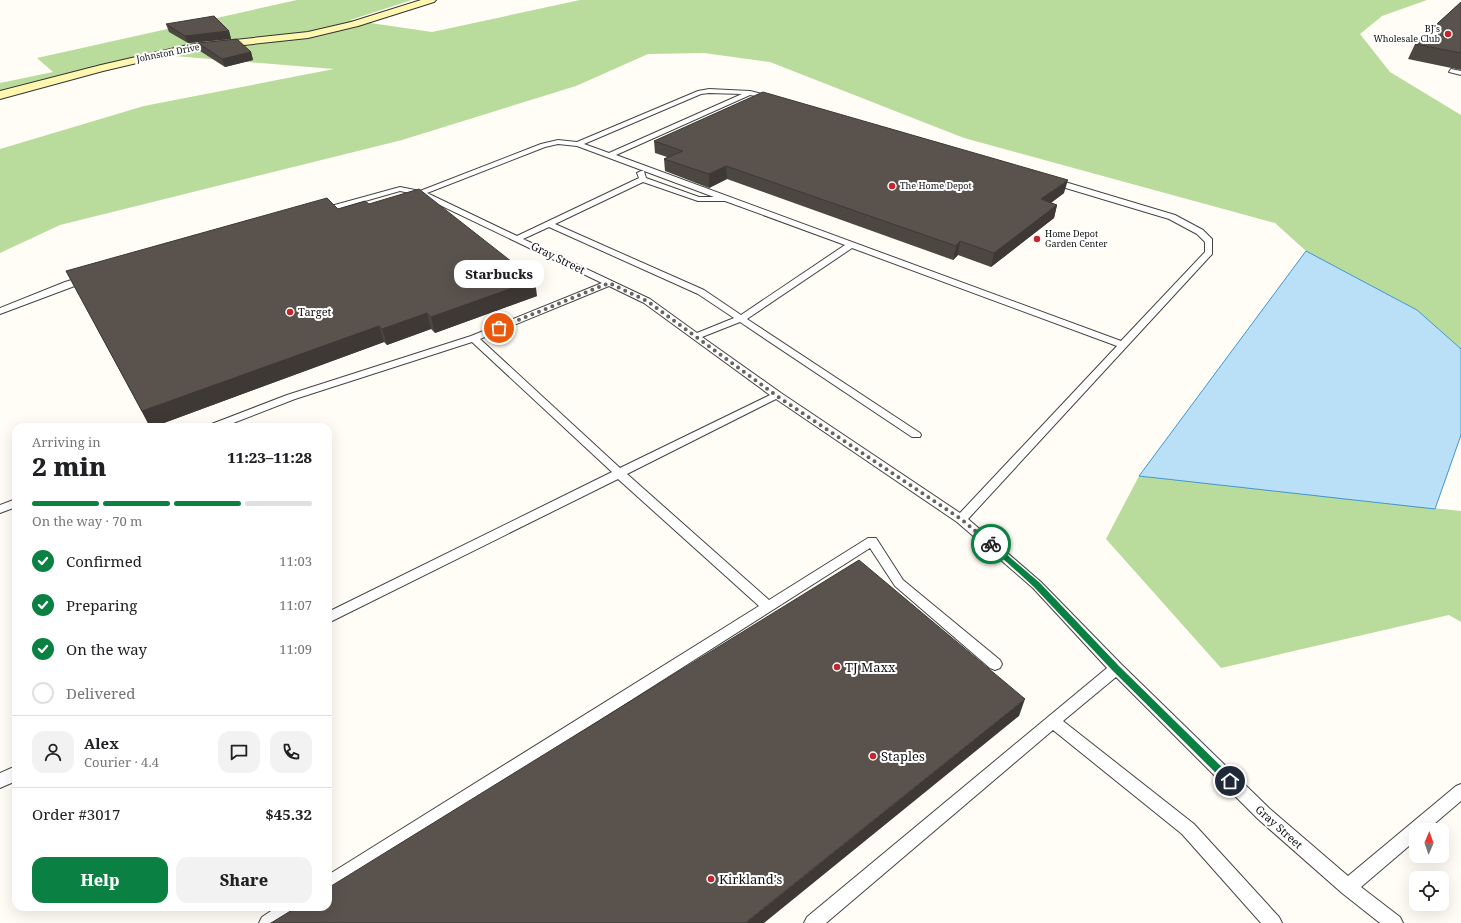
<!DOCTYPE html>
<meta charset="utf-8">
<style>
body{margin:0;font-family:"Noto Serif",serif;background:#f2f2f2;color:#202124;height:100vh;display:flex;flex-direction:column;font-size:15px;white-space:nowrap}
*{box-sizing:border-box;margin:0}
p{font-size:13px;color:#757577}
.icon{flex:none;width:22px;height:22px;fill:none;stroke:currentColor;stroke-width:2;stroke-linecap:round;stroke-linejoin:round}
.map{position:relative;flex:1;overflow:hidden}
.drawer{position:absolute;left:12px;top:423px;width:320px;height:488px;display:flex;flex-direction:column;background:#fff;border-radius:12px;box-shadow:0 4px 16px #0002}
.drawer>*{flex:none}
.needle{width:26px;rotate:2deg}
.fabs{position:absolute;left:1409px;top:823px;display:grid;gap:8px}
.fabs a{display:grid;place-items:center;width:40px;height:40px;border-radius:8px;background:#fff;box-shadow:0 4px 16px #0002;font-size:20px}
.pin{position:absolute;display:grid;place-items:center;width:34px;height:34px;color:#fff;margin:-17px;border:2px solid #fff;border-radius:50%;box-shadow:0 1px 4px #0007}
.courier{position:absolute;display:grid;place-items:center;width:40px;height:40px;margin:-20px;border:3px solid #0b8043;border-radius:50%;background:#fff;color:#222;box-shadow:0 1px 5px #0007}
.bubble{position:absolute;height:28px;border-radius:12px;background:#fff;box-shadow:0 4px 16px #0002;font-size:13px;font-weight:800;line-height:28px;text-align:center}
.headline em{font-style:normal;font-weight:800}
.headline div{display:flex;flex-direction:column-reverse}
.headline{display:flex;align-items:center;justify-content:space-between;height:68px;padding:0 20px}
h1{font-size:26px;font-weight:800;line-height:30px}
.bar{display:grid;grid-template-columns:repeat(4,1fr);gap:6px 4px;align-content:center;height:48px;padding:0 20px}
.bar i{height:5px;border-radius:3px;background:#e0e0e0}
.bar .current{background:#0b8043}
.bar p{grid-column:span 4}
.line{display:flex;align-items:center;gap:10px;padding:0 20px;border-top:1px solid #e0e0e0}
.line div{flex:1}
.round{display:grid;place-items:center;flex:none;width:42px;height:42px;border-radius:12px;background:#f2f2f2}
ol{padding:0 20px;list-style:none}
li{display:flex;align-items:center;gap:12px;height:44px}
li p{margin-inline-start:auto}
li .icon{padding:4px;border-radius:50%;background:#0b8043;color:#fff;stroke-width:4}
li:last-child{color:#757577}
li i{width:22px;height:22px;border:2px solid #e0e0e0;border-radius:50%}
.primary-button{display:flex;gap:8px;margin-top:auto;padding:8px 20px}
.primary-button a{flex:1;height:46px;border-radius:12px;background:#0b8043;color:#fff;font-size:16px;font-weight:800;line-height:46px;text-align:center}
.primary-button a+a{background:#f2f2f2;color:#202124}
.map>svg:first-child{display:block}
</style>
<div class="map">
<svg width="1461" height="923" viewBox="0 0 1461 923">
<rect width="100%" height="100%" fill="#fffdf5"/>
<path fill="#b9dc9c" d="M297,0H412L350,20L432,32L580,0H1427L1382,16L1360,34L1390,72L1461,115V349L1417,310L1306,251L1275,223L964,138L770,62L704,53L648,54L576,86L402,140L60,225L0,253V149L144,106L334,69L162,55L0,98V83L53,72L37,58Z
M1139,476L1461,511V622L1449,615L1221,668L1106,539Z"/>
<path fill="#b9e0f7" stroke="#3f96cf" d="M1306,251L1417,310L1461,349V435L1435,509L1139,476Z"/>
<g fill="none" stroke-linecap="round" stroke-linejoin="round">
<defs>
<path id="lane" d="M1451,69L1461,71V75L1449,72Z
M709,89L750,91L774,97L771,99L750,95L616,155L1121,341L1205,252V242L1197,234L1169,219L1049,183V179H1055L1175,215L1203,230L1212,239V254L968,519L1041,582L1121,664L1270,809L1348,876L1456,786L1461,784V801L1427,830H1416V840L1361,887L1400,917L1403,923H1380L1342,893L1258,819L1116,677L1063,721L1194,824L1279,917L1282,923H1261L1182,834L1053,730L826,923H804L807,917L1107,668L1033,588L957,522L776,399L627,474L769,600L868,538H876L903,580L1000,660L1002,664L1000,668L995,670L990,668L895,586L870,548L328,893V875L759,606L618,479L328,623V612L612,472L472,342L295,399L223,427H208L209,425L287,395L471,336L602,283L419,195L400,191L323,213L319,211L320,209L400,187L420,191L541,144L558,140L577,142L698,91ZM709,93L742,94L609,153L584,144L701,94ZM558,144L577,146L714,197H699L646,178L644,171H641L637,173L639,178L517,236L427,193L545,147ZM643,182L698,201H725L845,245L741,315L704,290L555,224ZM549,227L698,294L734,318L697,333L650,299L523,239ZM852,248L1117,346L960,513L781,393L702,337L740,322L912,437H920L921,435L920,433L747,319ZM609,286L644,303L770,395L620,468L480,339Z
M85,276L89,279L88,281L0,314V308L65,282Z
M16,499V507L0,513V505Z
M16,766V781L0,788V773Z
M277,907H302C294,923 275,923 259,923L262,917Z"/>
<path id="secondary" d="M421,0H436L434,2L358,26L308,38L188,51L103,71L0,99V91L101,65L188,45L308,32L351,22Z"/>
</defs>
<use href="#lane" stroke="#444" stroke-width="2"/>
<use href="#secondary" stroke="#333" stroke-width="2"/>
<use href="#lane" fill="#fff" fill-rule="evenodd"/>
<use href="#secondary" fill="#fff6b0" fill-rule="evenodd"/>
</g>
<path fill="#4d4742" d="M1461,2V70L1408,59L1415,44Z
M166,24L229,31L231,39L188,43L169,32Z
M198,43L251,52L253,60L225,67L200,51Z
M654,141L1064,193L1051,203L1057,205L1054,218L991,267L958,255L953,260L727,179L709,188L665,171L664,159L667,157L655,153Z
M369,204L537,296L435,333L431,329L387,345L384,342L153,427H150L66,271L338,209Z"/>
<path fill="#3f3936" d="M229,31L231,39L188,43L185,36Z
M251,52L253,60L225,67L222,59Z
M726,166L727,179L709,188V174Z
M1068,180L1064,193L1037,213L1041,199Z
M1057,205L1054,218L991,267L994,253Z
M960,241L958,255L953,260L956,246Z
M535,280L537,296L435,333L431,317Z
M427,313L431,329L387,345L382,329Z
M379,326L384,342L153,427H150L142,411Z
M1025,699L1019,716L764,923H745Z"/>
<path fill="#5a524d" stroke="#3f3936" d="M1461,2V53L1415,44Z
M214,16L229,31L185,36L166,24Z
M237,39L251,52L222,59L198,43Z
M763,92L1068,180L1041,199L1057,205L994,253L960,241L956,246L726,166L709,174L664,159L683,151L654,141Z
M419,189L535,280L431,317L427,313L382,329L379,326L142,411L66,271L327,198L338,209L365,201L369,204Z
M859,560L1025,699L745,923H271L297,907H328V888Z"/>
<path fill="#0b8043" d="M991,541L1040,583L1119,666L1233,778V784H1227L1113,671L1034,587L988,545V542Z"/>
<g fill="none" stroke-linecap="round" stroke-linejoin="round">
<path stroke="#646461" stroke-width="4" stroke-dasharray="0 7.2" d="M499,328L609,283L647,301L777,396L961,519L991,544"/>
</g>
<g fill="#c4262e" stroke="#fff" stroke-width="1.5">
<circle cx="1448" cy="34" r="4"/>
<circle cx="892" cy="186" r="4"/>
<circle cx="1037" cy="239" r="4"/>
<circle cx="290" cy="312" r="4"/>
<circle cx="837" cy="667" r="4"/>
<circle cx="873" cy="756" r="4"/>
<circle cx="711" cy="879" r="4"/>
</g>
<g text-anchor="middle" stroke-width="4" stroke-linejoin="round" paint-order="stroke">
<g font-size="9" fill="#111" stroke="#fff" text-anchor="start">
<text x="1440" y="32" text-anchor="end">BJ's<tspan x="1440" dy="10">Wholesale Club</tspan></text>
<text x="900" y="189">The Home Depot</text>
<text x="1045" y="237">Home Depot<tspan x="1045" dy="10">Garden Center</tspan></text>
</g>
<g font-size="9" fill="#111" stroke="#fff">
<text transform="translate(168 53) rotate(-11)" y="3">Johnston Drive</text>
</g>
<g font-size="11" fill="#111" stroke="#fff">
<text transform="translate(558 258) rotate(26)" y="4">Gray Street</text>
<text transform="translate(1279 827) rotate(42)" y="4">Gray Street</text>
</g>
<g font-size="11" fill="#111" stroke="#fff" text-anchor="start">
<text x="298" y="316">Target</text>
</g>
<g font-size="13" fill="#111" stroke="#fff" text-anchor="start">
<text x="845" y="672">TJ Maxx</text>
<text x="881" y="761">Staples</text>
<text x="719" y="884">Kirkland's</text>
</g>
</g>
</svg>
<div class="fabs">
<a><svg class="needle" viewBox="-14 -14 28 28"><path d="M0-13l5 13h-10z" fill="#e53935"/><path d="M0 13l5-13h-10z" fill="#757577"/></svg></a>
<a><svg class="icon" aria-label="locate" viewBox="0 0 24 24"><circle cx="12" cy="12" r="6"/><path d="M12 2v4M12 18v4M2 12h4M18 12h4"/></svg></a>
</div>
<div class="pin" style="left:499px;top:328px;background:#ea580c"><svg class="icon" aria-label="bag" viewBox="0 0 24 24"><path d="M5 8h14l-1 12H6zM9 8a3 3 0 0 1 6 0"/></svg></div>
<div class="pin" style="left:1230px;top:781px;background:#1f2937"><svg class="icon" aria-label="home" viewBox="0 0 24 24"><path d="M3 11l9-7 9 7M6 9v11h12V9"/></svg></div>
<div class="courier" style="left:991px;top:544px"><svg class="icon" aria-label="bike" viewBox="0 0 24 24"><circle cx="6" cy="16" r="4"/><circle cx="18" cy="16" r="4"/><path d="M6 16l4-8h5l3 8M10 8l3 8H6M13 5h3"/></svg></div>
<div class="bubble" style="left:454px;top:260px;width:90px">Starbucks</div>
<section class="drawer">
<div class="headline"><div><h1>2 min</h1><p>Arriving in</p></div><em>11:23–11:28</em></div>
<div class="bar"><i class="current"></i><i class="current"></i><i class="current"></i><i></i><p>On the way · 70 m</p></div>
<ol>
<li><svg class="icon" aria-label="check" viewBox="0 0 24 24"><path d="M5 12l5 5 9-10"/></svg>Confirmed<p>11:03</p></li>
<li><svg class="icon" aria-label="check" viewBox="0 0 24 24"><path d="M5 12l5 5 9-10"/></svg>Preparing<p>11:07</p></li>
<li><svg class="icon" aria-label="check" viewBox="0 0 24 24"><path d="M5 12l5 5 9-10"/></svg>On the way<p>11:09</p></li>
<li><i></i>Delivered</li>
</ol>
<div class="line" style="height:72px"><a class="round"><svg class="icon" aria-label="person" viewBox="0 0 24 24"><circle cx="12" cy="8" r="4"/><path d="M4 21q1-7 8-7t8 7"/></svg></a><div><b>Alex</b><p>Courier · 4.4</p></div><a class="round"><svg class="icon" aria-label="chat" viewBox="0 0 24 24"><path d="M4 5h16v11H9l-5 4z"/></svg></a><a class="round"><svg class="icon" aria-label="phone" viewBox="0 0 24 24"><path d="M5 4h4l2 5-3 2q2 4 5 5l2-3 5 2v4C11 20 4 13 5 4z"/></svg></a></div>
<div class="line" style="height:52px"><div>Order #3017</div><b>$45.32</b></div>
<div class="primary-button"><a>Help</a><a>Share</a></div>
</section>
</div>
